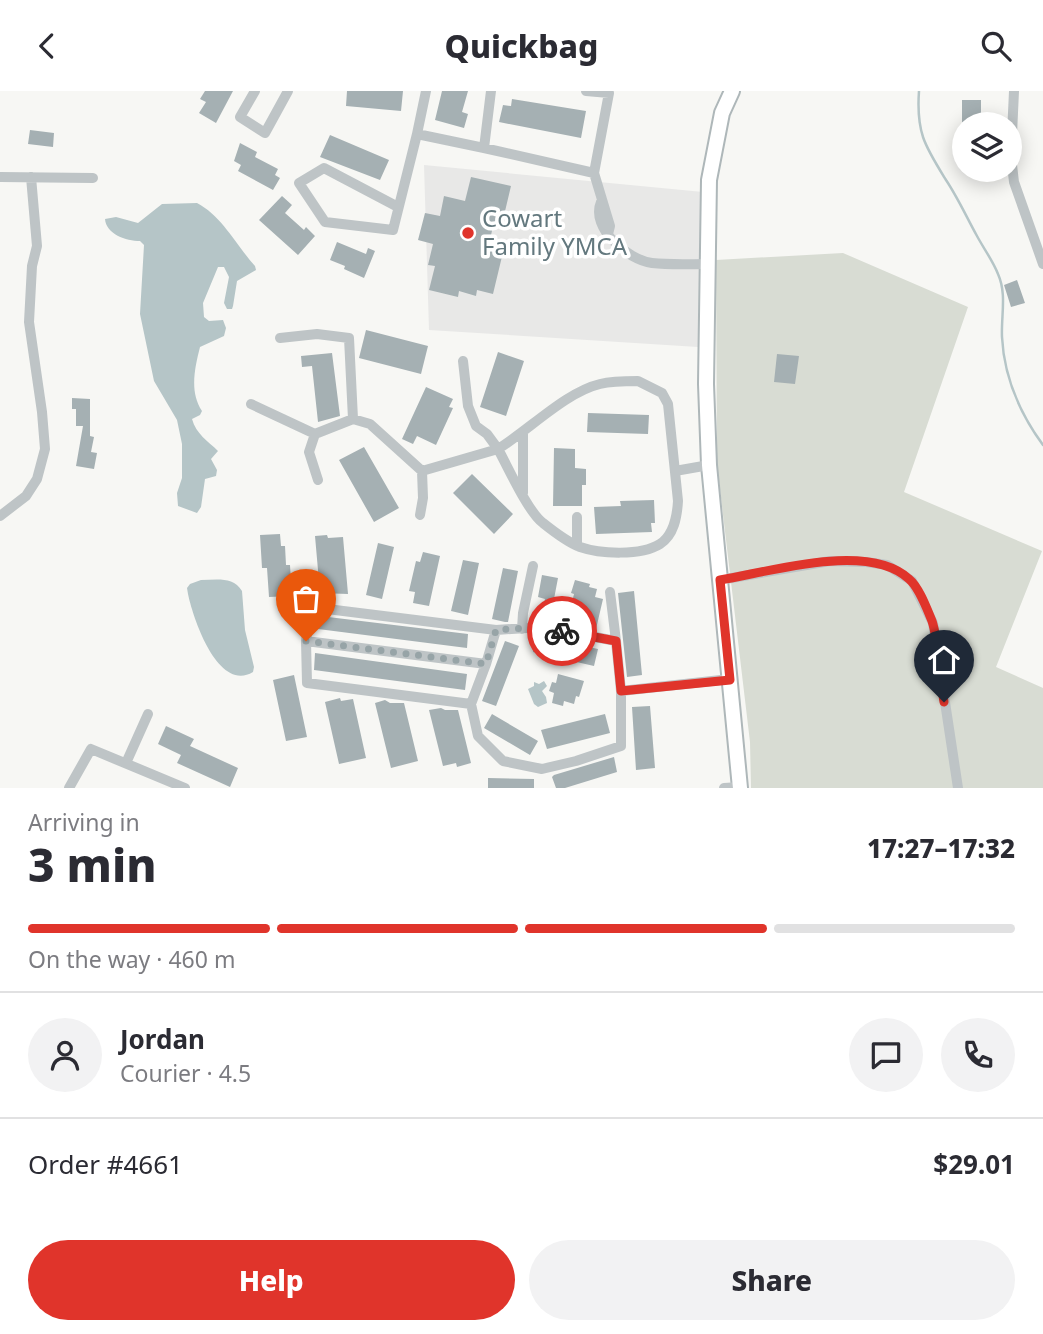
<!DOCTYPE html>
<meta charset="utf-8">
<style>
body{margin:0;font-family:"Noto Sans",sans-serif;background:#f2f2f3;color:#2b2b33;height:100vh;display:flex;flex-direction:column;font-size:26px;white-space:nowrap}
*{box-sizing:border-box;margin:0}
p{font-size:23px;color:#7c7c81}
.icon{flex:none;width:38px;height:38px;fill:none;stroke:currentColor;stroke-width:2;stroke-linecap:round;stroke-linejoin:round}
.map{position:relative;height:697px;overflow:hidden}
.sheet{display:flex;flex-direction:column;background:#fff;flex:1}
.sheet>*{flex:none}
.fabs{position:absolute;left:952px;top:21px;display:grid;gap:14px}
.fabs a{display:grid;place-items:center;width:70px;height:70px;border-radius:50%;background:#fff;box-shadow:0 4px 18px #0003;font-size:35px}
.pin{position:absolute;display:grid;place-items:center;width:60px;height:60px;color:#fff;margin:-72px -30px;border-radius:50% 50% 50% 0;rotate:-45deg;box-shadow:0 0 7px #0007}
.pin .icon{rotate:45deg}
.courier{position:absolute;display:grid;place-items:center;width:70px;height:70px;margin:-35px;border:5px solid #e0342b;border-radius:50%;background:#fff;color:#222;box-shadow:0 2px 9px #0007}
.headline em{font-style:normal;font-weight:800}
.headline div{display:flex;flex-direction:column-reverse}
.headline{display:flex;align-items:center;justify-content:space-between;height:119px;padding:0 28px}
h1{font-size:46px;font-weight:800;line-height:52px}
.bar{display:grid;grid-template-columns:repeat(4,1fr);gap:10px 7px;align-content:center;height:84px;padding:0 28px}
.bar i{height:9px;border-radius:5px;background:#e1e1e2}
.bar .on{background:#e0342b}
.bar p{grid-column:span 4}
.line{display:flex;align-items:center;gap:18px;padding:0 28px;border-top:2px solid #e1e1e2}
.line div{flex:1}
.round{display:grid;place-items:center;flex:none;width:74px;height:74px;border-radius:37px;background:#f2f2f3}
.action{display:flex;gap:14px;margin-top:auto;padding:14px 28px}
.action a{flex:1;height:80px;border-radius:42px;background:#e0342b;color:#fff;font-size:28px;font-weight:800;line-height:80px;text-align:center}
.action a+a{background:#f2f2f3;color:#2b2b33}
header{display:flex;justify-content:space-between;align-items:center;height:91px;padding:0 28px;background:#fff;font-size:32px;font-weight:800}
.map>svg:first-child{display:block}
</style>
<header><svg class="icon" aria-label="back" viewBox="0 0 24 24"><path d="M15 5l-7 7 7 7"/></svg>Quickbag<svg class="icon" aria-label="search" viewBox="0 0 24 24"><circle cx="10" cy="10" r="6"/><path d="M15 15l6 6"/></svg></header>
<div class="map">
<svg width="1043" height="697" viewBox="0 0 1043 697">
<rect width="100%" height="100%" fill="#f7f7f4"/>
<path fill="#e8e8e7" d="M424,74L703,101V162L699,172L698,256L429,239Z"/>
<path fill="#d8dcd3" d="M843,162L968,216L904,401L1042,460L996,576L1043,597V697H751L750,651L717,373L716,169Z"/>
<path fill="#b5c5c7" d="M197,112C222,125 236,154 255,175L256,179L237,190L233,215L232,218H227L224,212L229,186L224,176H218L203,212L204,226L209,230L223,229L226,237L224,245L200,256C195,276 189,301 202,320L200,324L192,328C196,343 208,350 218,360L211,368L217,379L216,385L205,388L201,416L197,422L178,415L177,402L182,387V353L177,329L154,290L140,223L144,154L140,150C126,150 106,143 105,128L116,126L138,132L162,113Z
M201,489C216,489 233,485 242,500L245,539L254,576L253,581C218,602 193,527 188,503L187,497L190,493Z
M544,590L547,595L542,600L546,606L547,612L538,616L534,613L528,598L534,595V591L539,593Z"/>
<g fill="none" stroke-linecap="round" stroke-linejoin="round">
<path stroke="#b5c5c7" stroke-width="2.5" d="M919,0C916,42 925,55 946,89C958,107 967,127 977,145C984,158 993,170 998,183C1007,203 1001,225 1002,246C1004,287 1019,321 1043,354"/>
</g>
<path fill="#a5b0b3" d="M205,0H233L216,32L199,22L206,11L200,8Z
M347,0H403L401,20L346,15Z
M442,0H468L462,21L468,23L464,37L435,29Z
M512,8L586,20L581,47L499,31L503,14L511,15Z
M962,9H981V33H962Z
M30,39L54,42L53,56L28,53Z
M330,44L389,69L380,89L320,66Z
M240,52L257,61L255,66L278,78L275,84L280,87L273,99L238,80L241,74L234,70Z
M471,86L511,95L501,137L493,135L490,149L505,153L493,203L477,199L476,205L459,200L458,206L429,199L435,175L428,174L433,153L418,149L425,122L440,125L444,105L465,110Z
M282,105L292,114L285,122L304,139L306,136L315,145L298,164L259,129Z
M337,151L366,163L368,157L375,160L364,187L344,178L345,175L330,169Z
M1017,189L1025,212L1011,216L1004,194Z
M366,239L428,255L421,283L359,267Z
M498,261L524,270L506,325L480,316Z
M332,262L340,325L318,331L312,275L302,276L301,265Z
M777,263L799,265L795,293L774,291Z
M426,296L453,308L449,316L453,317L436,354L417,345L413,353L402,348Z
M72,307L90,308V345L94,346L91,361L97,362L94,378L76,375L83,335H76V318H72Z
M588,322L649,324L648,343L587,341Z
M364,356L399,417L374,431L339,369Z
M554,357L575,358V377L586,378V394H582V415H553Z
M472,383L513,423L494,443L453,402Z
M654,409L655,432H651L652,441L596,443L594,416L621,415L620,410Z
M280,443L281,455H285L286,474H290L292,505L269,506L267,477H262L260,444Z
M327,444L328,447L343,446L348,503L320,502L315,445Z
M378,452L394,456L382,508L366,504Z
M423,461L440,465L429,515L413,512L415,501L409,500L416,470L420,471Z
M463,469L479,472L468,524L451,520Z
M503,477L518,480L508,531H505L492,528Z
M542,484L558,487L550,529L540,527L545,508L538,506Z
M575,489L590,493L589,496L597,498L595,506L603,508L596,538L576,532L578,523L572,521L575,512L572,511L574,503L571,502Z
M634,500L642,584L627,586L618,502Z
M320,525L468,543L467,557L318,538Z
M537,545L598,558L594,575L533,561Z
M505,550L519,555L496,615L482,610Z
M315,562L467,583L465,599L314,579Z
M558,583L584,590L579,606L576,605L574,613L564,610L563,615L552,612L554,602L549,600L552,591L556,592Z
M294,584L307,646L286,650L273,589Z
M340,607L341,610L353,608L366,667L339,673L325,611Z
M385,609L390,612H404L418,670L391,677L375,612Z
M650,615L655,677L636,679L632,616Z
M441,617L445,619H458L471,672L457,676L456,672L443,675L429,619Z
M492,623L538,650L530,664L484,637Z
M605,623L610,642L547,658L541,639Z
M166,635L194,648L190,655L238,677L230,696L177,672L181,664L158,653Z
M614,666L617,681L565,697H556L552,686L554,684Z
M488,687L534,688V697H488Z"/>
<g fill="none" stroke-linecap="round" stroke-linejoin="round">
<defs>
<path id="secondary" d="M732,0L722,22L709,89L706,293L709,374L740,697"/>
</defs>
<use href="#secondary" stroke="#aeb7b9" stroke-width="18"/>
<path stroke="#bec4c6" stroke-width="10" d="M255,0L240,26L265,42L288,0
M426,0L417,43L484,57
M491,0L484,57L594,82
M586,0L609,2L594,82L610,135L608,143
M1014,0L1011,65L1014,91L1043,173
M0,86L93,87
M601,111C590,137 628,169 652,172C670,174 689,173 708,173
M398,116L324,77L299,92L325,131L393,139L417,43
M280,247L317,243L349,247L353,328
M638,290L662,302L668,313L678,410C677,426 674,444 660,453C641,465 600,463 580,456C567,451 553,440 543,432C528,421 508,376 498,358C529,339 566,301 600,293C612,290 626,290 638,290Z
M251,313L315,343
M523,343V402
M422,380L498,358L487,343L476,335L468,315L463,270
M675,380L709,374
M318,389L309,361L315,343L353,328L370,333L422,380L423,407L420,424
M0,425L26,405L37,388L45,358L42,321L29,231L32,175L37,155L31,86
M577,455V426
M720,489L830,470L866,471L887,474L912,490L933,532L958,697
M610,501L616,550
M311,516L496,539L542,536L616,550L621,600V655L576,670L542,678L503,670L478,645L471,613L307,592L306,550Z
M522,538L523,522L533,475
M306,550L486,573L471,613
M486,573L496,539
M621,600L730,588
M126,672L148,623
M69,697L91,658L185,697
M724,697L740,696"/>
<use href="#secondary" stroke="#fff" stroke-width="14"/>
</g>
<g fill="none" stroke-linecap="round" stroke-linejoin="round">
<path stroke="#97a4a7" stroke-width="7" stroke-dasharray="0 12.6" d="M306,550L486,573L496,539L542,536L562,540"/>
<path stroke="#e0342b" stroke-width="9" d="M562,540L616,550L621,600L730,589L720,489C770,481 868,450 909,488C919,496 927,518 932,530C939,551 940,588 944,611"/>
</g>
<circle fill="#e0342b" stroke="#fff" stroke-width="2.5" cx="468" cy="142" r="7"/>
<g text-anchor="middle" stroke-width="7" stroke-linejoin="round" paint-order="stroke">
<g font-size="24" fill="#63787e" stroke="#fff" text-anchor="start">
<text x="482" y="136">Cowart<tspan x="482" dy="28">Family YMCA</tspan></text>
</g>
</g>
</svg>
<div class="fabs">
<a><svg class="icon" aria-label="layers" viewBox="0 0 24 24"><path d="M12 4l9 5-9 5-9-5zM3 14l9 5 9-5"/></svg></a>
</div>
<div class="pin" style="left:306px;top:550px;background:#ea580c"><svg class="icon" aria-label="bag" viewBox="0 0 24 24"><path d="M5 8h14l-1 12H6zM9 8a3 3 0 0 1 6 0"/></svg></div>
<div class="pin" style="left:944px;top:611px;background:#1f2937"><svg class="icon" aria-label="home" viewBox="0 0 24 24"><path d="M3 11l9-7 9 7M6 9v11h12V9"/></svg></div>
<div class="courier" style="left:562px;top:540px"><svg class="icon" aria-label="bike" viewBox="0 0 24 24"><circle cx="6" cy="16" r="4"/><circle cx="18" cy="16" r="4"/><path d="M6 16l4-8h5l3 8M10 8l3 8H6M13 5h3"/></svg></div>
</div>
<section class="sheet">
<div class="headline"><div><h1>3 min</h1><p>Arriving in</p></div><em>17:27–17:32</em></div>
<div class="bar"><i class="on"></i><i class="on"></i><i class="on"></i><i></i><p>On the way · 460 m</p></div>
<div class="line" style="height:126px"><a class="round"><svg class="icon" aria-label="person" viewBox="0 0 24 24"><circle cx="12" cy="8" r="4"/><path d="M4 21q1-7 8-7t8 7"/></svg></a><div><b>Jordan</b><p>Courier · 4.5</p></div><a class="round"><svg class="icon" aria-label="chat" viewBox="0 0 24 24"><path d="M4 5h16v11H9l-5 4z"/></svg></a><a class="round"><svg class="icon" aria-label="phone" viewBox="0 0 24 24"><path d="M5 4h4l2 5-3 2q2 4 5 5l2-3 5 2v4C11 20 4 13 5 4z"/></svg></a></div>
<div class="line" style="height:91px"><div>Order #4661</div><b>$29.01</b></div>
<div class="action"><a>Help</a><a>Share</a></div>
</section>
